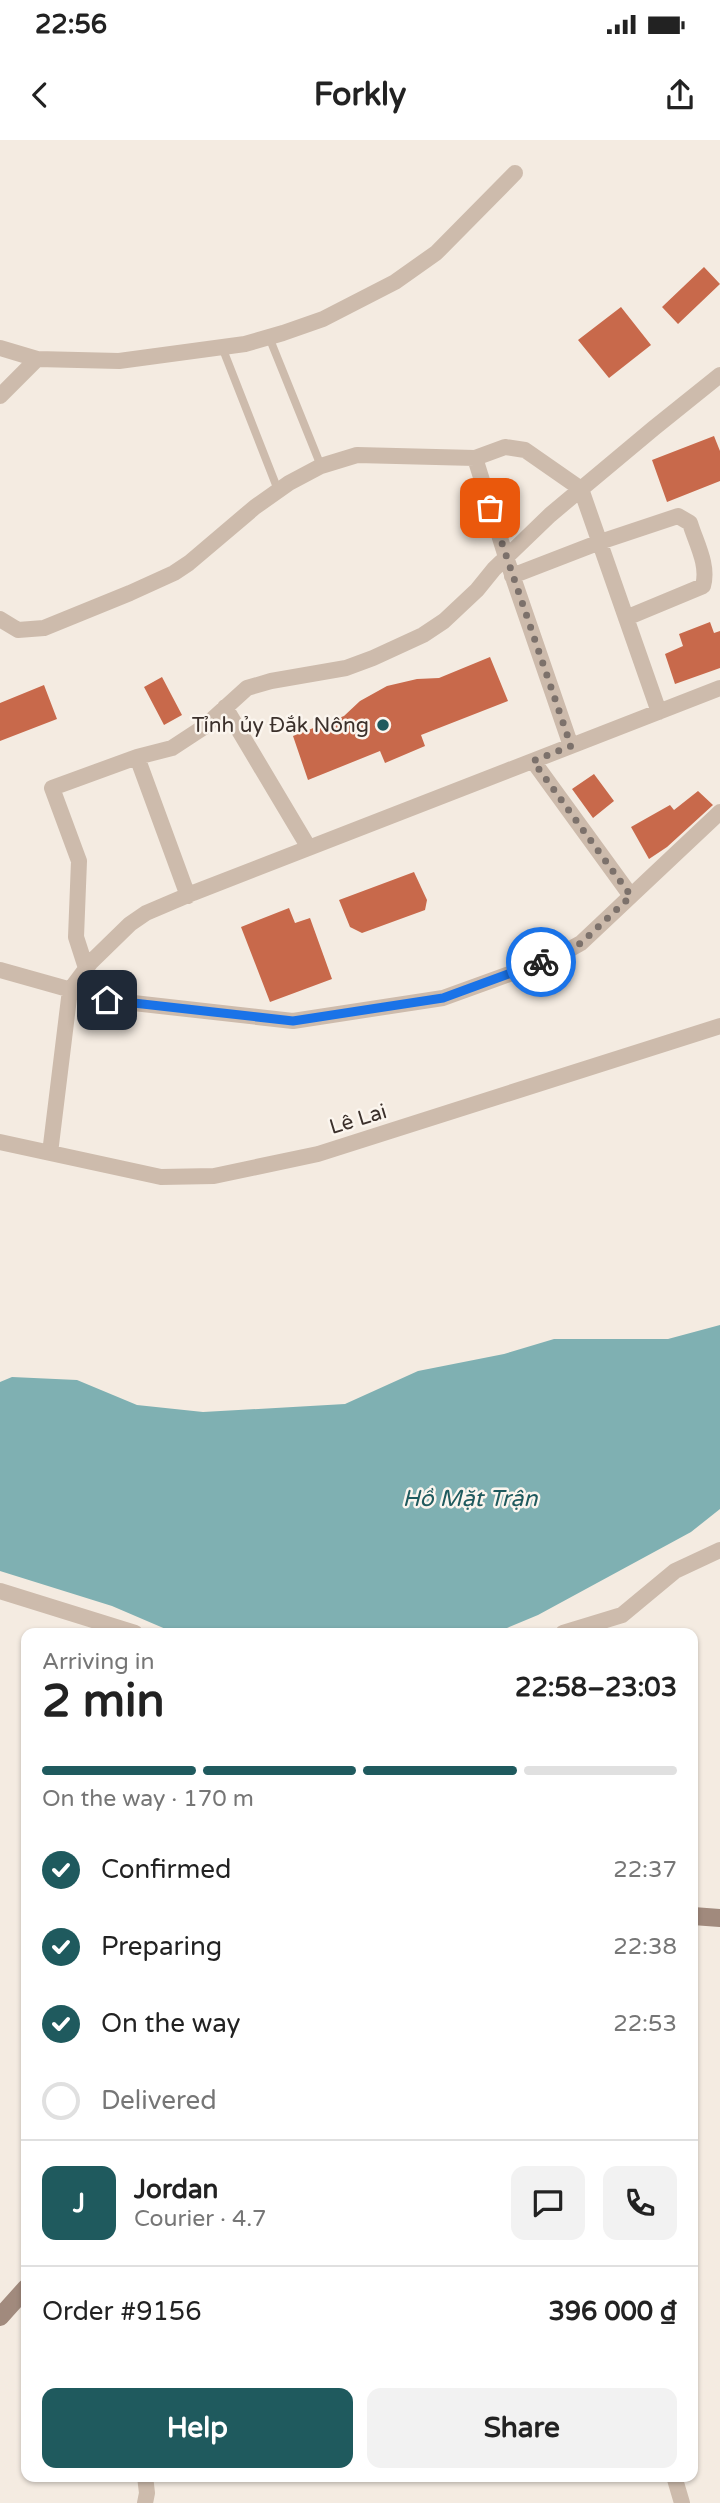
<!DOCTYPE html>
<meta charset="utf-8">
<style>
body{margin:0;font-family:"Varela Round",sans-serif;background:#f2f2f2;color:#222;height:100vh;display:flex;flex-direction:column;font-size:26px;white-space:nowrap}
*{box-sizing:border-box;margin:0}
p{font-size:23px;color:#767676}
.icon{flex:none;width:38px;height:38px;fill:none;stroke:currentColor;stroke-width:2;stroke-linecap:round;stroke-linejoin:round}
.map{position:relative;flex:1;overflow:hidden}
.side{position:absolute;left:21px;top:1488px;width:677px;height:854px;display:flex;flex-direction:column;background:#fff;border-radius:14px;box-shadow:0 2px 5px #0004}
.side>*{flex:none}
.pin{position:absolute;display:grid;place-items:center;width:60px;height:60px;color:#fff;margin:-30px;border-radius:14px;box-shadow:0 4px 10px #0006}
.courier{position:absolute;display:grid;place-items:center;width:70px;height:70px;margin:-35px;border:5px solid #1a73e8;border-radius:50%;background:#fff;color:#222;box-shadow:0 2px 9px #0007}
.overview em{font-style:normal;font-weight:700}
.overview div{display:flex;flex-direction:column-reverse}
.overview{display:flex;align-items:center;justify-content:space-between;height:119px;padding:0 21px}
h1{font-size:46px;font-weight:700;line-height:52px}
.bar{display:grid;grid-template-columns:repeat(4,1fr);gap:10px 7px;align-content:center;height:84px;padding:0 21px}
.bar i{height:9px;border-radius:5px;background:#e0e0e0}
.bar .selected{background:#1f5a5e}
.bar p{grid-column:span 4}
.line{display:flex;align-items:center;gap:18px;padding:0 21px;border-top:2px solid #e0e0e0}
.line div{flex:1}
.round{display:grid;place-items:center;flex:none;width:74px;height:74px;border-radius:14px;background:#f2f2f2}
ol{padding:0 21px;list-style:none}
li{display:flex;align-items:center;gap:21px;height:77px}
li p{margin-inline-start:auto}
li .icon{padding:7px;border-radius:50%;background:#1f5a5e;color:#fff;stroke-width:4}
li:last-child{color:#767676}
li i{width:38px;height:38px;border:4px solid #e0e0e0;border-radius:50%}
.primary-button{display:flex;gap:14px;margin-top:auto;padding:14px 21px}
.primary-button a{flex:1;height:80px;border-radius:14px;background:#1f5a5e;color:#fff;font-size:28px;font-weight:700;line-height:80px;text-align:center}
.primary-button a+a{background:#f2f2f2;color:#222}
.status{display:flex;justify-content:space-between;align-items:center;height:49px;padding:0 35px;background:#fff;direction:ltr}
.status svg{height:19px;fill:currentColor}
header{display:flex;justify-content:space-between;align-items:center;height:91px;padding:0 21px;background:#fff;font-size:32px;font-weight:700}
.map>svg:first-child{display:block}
</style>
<div class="status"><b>22:56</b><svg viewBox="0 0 49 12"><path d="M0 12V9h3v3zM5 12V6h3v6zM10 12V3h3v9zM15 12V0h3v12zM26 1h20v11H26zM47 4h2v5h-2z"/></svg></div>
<header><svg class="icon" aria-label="back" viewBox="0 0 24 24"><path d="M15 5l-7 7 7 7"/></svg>Forkly<svg class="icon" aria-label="share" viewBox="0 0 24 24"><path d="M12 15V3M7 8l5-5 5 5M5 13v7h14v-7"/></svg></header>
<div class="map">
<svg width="720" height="2363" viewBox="0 0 720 2363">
<rect width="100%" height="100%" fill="#f4ebe1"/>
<path fill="#7fb0b2" d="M720,1185V1369L691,1392L538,1475L495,1493H175L112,1466L0,1431V1242L12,1237L77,1240L137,1265L203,1272L345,1264L418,1231L504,1214L554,1199H668Z"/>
<path fill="#c8694b" d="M704,127L720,144L678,184L662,167Z
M621,167L651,205L609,238L578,200Z
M714,296L720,311V341L667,362L652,320Z
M710,482L714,493L720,491V528L675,544L665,514L683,506L679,494Z
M490,517L508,561L421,595L425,606L385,623L380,611L308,640L293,596L344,576L360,561L387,546L417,539L439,538Z
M162,537L182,575L164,585L144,547Z
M44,545L57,579L0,601V563Z
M594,634L614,661L593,678L572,649Z
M698,651L713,665L667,707L649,719L631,687L670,665L674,670Z
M414,732L427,760L425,770L362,793L350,787L339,760Z
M289,768L295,783L310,778L332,839L270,862L241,787Z"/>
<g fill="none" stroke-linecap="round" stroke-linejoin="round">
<path stroke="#cdbbac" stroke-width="8" d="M269,197L321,326
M222,207L278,350"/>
<path stroke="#cdbbac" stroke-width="16" d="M0,208L37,219L119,221L245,204L283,193L323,179L395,142L436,113L515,33
M0,256L37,219
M475,318L506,417L571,606
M512,436L600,402L678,376L690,383C696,403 709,425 703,446L626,478
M0,479L18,490L44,488L130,453L174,433L189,423L255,367L289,343L321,326L357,315L475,318L505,307L525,310L581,349L659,572
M225,567L309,708
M137,617L188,756
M533,621L631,756
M86,828L76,797L79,721L52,648L137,617L172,608L204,587L247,548L271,541L346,528L373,518L423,495L444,481L477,450L494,429L550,375L654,288L720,235
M0,830L107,860L293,881L443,858L554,818L581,803L720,672
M0,1002L161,1037L214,1036L318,1014L720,886
M50,1013L70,850L91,822L130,784L146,773L193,753L720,548
M0,1451L135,1493
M563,1493L622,1475L675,1431L720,1410
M145,2336L147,2353L145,2363
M674,2336L682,2363"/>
<path stroke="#a18a7d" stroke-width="18" d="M693,1776L720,1778
M0,2177L26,2148"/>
</g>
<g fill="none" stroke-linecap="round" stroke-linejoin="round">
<path stroke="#7c716b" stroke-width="7" stroke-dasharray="0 12.6" d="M490,368L571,606L533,621L631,756L581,803L541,822"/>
<path stroke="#1a73e8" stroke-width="9" d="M107,860L293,881L443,858L541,822"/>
</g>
<circle fill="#1f5a5e" stroke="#fbf5ee" stroke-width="2.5" cx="383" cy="585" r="7"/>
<g text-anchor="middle" stroke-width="5" stroke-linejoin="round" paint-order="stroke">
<g font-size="21" fill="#3b302b" stroke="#fbf5ee" text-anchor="end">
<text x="369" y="592">Tỉnh ủy Đắk Nông</text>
</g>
<g font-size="21" fill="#3b302b" stroke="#fbf5ee">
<text transform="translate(358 979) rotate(-17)" y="7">Lê Lai</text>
</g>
<g font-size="23" font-style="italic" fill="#1f5a5e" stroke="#fbf5ee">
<text x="470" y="1366">Hồ Mặt Trận</text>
</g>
</g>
</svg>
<div class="pin" style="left:490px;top:368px;background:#ea580c"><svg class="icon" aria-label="bag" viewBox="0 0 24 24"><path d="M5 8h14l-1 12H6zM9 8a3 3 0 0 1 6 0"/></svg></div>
<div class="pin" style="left:107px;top:860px;background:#1f2937"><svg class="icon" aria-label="home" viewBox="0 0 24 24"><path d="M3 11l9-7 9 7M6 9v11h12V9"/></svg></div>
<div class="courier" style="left:541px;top:822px"><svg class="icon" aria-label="bike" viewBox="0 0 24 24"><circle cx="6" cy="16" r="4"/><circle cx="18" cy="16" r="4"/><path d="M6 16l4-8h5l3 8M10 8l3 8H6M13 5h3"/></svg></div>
<section class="side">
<div class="overview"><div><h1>2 min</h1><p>Arriving in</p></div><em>22:58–23:03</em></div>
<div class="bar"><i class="selected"></i><i class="selected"></i><i class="selected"></i><i></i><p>On the way · 170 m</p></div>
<ol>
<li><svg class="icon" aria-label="check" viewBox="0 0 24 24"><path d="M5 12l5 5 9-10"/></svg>Confirmed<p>22:37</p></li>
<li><svg class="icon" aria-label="check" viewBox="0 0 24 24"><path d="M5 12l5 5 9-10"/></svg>Preparing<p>22:38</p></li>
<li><svg class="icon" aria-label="check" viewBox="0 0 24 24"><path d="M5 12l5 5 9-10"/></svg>On the way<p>22:53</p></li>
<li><i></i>Delivered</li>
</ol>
<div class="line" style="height:126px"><b class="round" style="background:#1f5a5e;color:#fff">J</b><div><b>Jordan</b><p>Courier · 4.7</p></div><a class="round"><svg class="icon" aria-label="chat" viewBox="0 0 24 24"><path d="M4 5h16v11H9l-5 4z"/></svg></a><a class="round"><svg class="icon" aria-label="phone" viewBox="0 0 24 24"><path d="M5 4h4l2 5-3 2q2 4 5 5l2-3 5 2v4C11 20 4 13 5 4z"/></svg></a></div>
<div class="line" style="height:91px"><div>Order #9156</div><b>396 000 ₫</b></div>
<div class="primary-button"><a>Help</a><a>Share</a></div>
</section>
</div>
